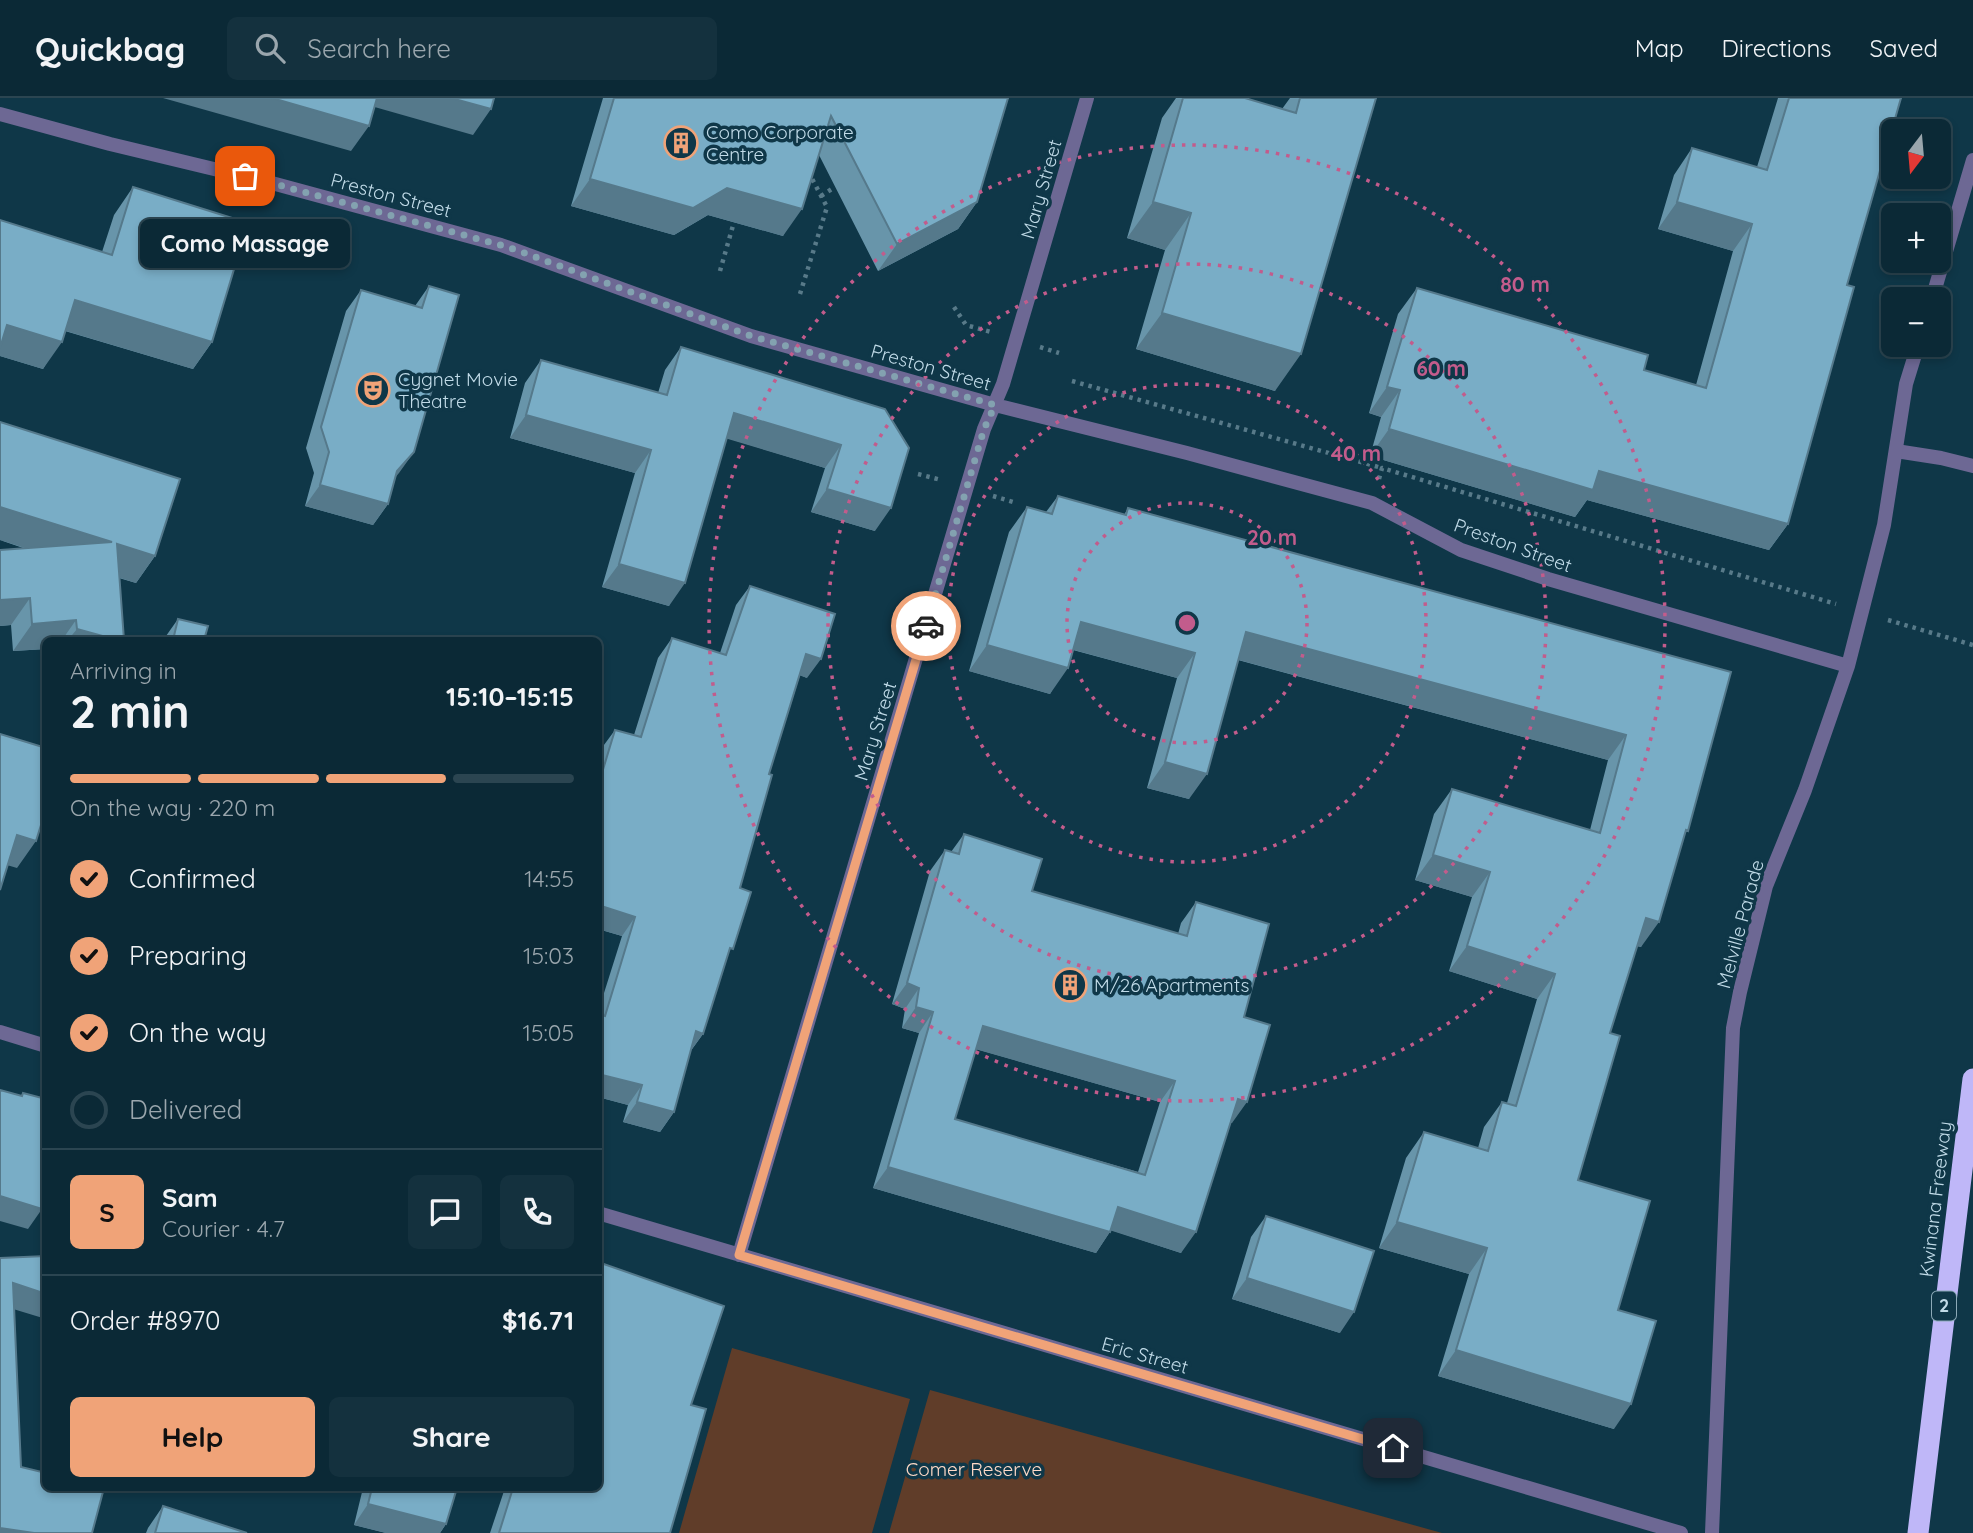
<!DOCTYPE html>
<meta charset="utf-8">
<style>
body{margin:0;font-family:Quicksand,sans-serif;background:#14313e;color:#f1f3f6;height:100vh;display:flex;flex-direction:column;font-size:26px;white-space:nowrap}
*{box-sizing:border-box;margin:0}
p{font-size:23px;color:#9aa6ad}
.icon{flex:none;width:38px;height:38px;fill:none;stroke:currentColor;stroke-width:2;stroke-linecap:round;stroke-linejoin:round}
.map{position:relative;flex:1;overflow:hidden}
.side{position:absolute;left:42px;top:539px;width:560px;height:854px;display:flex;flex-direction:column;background:#0b2936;border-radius:10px;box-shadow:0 4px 10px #0003,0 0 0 2px #2b4551}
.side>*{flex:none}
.needle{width:46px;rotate:196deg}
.buttons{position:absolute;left:1881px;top:21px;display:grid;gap:14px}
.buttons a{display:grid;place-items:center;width:70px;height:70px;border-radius:10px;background:#0b2936;box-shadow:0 4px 10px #0003,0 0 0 2px #2b4551;font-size:35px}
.pin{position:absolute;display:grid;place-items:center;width:60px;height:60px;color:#fff;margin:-30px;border-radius:14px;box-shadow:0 4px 10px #0006}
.courier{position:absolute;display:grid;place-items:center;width:70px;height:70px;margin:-35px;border:5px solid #f0a378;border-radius:50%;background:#fff;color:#222;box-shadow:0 2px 9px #0007}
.bubble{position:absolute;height:49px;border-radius:10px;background:#0b2936;box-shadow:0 4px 10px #0003,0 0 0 2px #2b4551;font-size:23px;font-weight:700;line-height:49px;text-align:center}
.summary em{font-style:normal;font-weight:700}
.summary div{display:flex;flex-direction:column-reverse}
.summary{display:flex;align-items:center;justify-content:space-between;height:119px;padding:0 28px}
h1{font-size:46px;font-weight:700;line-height:52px}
.bar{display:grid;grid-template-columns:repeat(4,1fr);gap:10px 7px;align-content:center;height:84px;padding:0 28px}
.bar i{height:9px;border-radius:5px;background:#2b4551}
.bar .active{background:#f0a378}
.bar p{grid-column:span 4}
.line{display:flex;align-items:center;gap:18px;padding:0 28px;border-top:2px solid #2b4551}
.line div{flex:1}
.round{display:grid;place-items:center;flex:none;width:74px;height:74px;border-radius:10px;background:#14313e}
ol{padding:0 28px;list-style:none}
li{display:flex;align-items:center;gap:21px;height:77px}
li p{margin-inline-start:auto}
li .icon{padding:7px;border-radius:50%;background:#f0a378;color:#111;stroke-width:4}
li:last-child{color:#9aa6ad}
li i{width:38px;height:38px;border:4px solid #2b4551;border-radius:50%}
.action{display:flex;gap:14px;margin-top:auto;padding:14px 28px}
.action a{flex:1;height:80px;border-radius:10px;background:#f0a378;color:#111;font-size:28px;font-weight:700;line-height:80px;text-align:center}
.action a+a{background:#14313e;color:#f1f3f6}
header{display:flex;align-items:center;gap:42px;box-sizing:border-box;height:98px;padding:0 35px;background:#0b2936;border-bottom:2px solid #2b4551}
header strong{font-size:33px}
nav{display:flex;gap:38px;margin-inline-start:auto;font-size:24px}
.search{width:490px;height:63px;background:#14313e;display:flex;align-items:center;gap:18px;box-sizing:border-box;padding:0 24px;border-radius:10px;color:#9aa6ad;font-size:26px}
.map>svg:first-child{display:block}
</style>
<header>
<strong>Quickbag</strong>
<div class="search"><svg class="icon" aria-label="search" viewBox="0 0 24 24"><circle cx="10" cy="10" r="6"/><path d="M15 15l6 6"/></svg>Search here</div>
<nav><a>Map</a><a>Directions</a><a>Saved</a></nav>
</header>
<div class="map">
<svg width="1973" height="1435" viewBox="0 0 1973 1435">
<rect width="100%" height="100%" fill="#0f3748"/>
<path fill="#603d29" d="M732,1250L910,1301L872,1435H679Z
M930,1292L1442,1435H889Z"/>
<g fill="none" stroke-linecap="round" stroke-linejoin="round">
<path stroke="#587a89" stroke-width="4.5" stroke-dasharray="3.5 5" stroke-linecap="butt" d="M821,98L835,89
M720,173L734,124
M800,196L827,109L809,75
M954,209L966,227L991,234
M1040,249L1059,255
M1072,283L1382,370
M918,376L941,382
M1379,381L1382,370L1836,506
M993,398L1013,404
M1888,522L1973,547"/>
<path stroke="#6d6894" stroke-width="14" d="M1896,353L1941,360L1973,368"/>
<path stroke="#6d6894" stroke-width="14" d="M0,16L110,46L268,84L501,147L751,238L995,307L1187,355L1372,405L1461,452L1548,481L1848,568
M1932,201L1973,62
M0,934L46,948
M598,1115L1681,1435
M739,1157L984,331L1003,286L1087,0
M1712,1435L1733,930L1740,894L1766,788L1805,692L1848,568L1884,427L1906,286L1918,247"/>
<path stroke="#bfb7f8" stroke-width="21" d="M1918,1435L1973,981"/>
</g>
<path fill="#6895aa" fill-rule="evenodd" d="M603,0H1008L977,104L958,131L878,173L819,57L783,138L708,117L674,137L571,108Z
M1176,0H1245L1282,11L1290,0H1376L1275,293L1136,251L1165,152L1127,140L1162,20Z
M1778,0H1901L1847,187L1788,426L1769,452L1587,402L1575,419L1370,358L1381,319L1369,315L1398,216L1417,190L1644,272L1696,287L1733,153L1658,131L1674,77L1692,50L1757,69Z
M133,89L212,244L193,271L65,233L43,271L0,258V122L102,154L114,117Z
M429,188L396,378L388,406L373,427L305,408L314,375L306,350L346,213L361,192L415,208Z
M681,249L885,311L875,433L811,414L825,370L727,340L669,508L602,489L635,375L510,340L525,285L541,262L658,295L665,272Z
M1058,398L1124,417L1128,410L1731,574L1683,740L1641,849L1637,848L1610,935L1578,1082L1618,1212L1614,1331L1438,1278L1469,1176L1379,1150L1406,1060L1424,1034L1478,1050L1484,1029L1502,1004L1507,1005L1537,901L1449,873L1472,799L1415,782L1434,716L1452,691L1590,732L1608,662L1238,562L1189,701L1147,690L1177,580L1073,552L1050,596L969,573L1009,434L1027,409L1046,414Z
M0,442L155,458L136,485L119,480L124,542H46V551L13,553L11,527L0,528V452L26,451Z
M750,488L807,580L800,577L769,676L740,790L727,859L703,936L690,954L674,1014L660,1034L623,1024L628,1007L598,999V914L622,838L598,831V660L601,651L615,632L634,637L658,560L672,540L720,555L736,507Z
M178,521L204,542H165L166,538Z
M964,736L1032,793L1178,836L1181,825L1196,804L1244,919L1232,1025L1231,1024L1181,1155L1111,1132L1096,1155L873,1090L919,935L902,930L905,911L892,906L930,773L945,752L951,754ZM976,951L1160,1004L1138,1074L955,1021Z
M1266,1118L1340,1235L1232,1201L1251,1139Z
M691,1307L670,1435H490L505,1390H598Z
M363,1390H457L446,1426L440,1435H386L354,1427Z
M163,1408L247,1435H146L148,1430Z"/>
<path fill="#55798b" d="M163,0H272L369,28L351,53Z
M369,0H451L491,11L473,37L364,6Z
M590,81L727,90L802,111L783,138L708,117L674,137L571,108Z
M977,104L958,131L878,173L897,146Z
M1153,104L1191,115L1165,152L1127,140Z
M1677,104L1752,126L1733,153L1658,131Z
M75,202L212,244L193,271L56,230Z
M1162,215L1301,256L1275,293L1136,251Z
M7,227L62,244L43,271L0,258V238Z
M1387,289L1400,292L1381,319L1369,315Z
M734,315L841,347L825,370L718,338Z
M526,317L651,352L635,375L510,340Z
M1389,331L1599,373L1788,426L1769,452L1587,402L1575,419L1370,358Z
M414,354L399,375L383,394L397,373Z
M320,387L388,406L373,427L305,408Z
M827,391L891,410L875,433L811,414Z
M0,409L112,444L93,472L0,442Z
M117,446L155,458L136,485L98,473Z
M619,466L685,485L669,508L602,489Z
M30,500L11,527L0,528V502Z
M76,522L62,542H46V551L13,553L32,526Z
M1081,524L1195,555L1177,580L1063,549Z
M77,531L117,542H68Z
M1246,534L1626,637L1608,662L1228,559Z
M987,547L1068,570L1050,596L969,573Z
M806,556L821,561L807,580L793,575Z
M1165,664L1207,676L1189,701L1147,690Z
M17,737L36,743L17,770L0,765Z
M1433,757L1490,774L1472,799L1415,782Z
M598,807L635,819L622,838L598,831Z
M1646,820L1659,824L1641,849L1628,846Z
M1467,848L1555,876L1537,901L1449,873Z
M907,885L919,890L905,911L892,906Z
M916,909L933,914L919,935L902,930Z
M983,928L1175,983L1160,1004L968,949Z
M696,933L703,936L689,955Z
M598,976L642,987L628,1007L598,999Z
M1238,1001L1247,1004L1232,1025L1223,1022Z
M637,1004L674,1014L660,1034L623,1024Z
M888,1069L1110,1134L1096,1155L873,1090Z
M0,1098L42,1111L28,1131L0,1123Z
M1118,1109L1196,1134L1181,1155L1103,1130Z
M1397,1124L1487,1150L1469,1176L1379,1150Z
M1247,1180L1354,1214L1340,1235L1232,1201Z
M13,1185L46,1196V1221L0,1207Z
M1456,1252L1631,1306L1614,1331L1438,1278Z
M368,1406L446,1426L440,1435H386L354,1427Z
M0,1430L34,1435H0Z"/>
<path fill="#79adc6" stroke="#55798b" stroke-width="2" fill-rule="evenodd" d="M272,0H377L369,28Z
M451,0H494L491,11Z
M614,0H1008L977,104L897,146L831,18L802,111L727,90L693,110L590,81Z
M1183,0H1245L1296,15L1300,0H1376L1301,256L1162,215L1191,115L1153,104Z
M1789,0H1901L1847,187L1854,189L1788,426L1599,373L1593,392L1389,331L1400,292L1387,289L1417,190L1648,257L1644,272L1706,290L1752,126L1677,104L1692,50L1767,72Z
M133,89L248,125L212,244L75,202L62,244L7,227L0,250V122L112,157Z
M429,188L459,197L414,354L397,373L388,406L320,387L329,354L321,329L361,192L422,210Z
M681,249L885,311L909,350L891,410L827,391L841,347L734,315L685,485L619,466L651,352L526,317L541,262L667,297Z
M0,324L180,381L155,458L117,446L124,542H117L77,531L76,522L32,526L30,500L0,502V452L112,444L0,409Z
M1058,398L1126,417L1128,410L1731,574L1688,733L1686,732L1659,824L1646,820L1610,935L1620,938L1578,1082L1650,1103L1618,1212L1656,1223L1631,1306L1456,1252L1487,1150L1397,1124L1424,1034L1488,1053L1502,1004L1516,1008L1555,876L1467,848L1490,774L1433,757L1452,691L1600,735L1626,637L1246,534L1207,676L1165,664L1195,555L1081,524L1068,570L987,547L1027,409L1052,416Z
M750,488L835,516L821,561L806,556L769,676L772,677L740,790L751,794L733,851L730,850L703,936L696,933L674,1014L637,1004L642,987L598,976V916L605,918L635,819L598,807V688L615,632L641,639L672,540L726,557Z
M178,521L208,528L204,542H173Z
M0,636L46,650V711L36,743L17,737L0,792Z
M964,736L1042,761L1032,793L1187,838L1196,804L1269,826L1244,919L1270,927L1247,1004L1238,1001L1196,1134L1118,1109L1110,1134L888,1069L933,914L916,909L919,890L907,885L945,752L959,756ZM983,928L1175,983L1145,1077L955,1021Z
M0,992L22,998L23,995L46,1001V1099L42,1111L0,1098Z
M1266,1118L1374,1153L1354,1214L1247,1180Z
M46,1158V1196L13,1185L21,1369L46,1375V1390H104L92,1435H34L0,1430V1160Z
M598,1164L724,1208L691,1307L706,1311L670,1435H499L513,1390H598Z
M372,1390H457L446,1426L368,1406Z
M163,1408L247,1435H155Z"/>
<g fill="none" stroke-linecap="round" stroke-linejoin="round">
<path stroke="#83a2b0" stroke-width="7" stroke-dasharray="0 12.6" d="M245,78L508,149L751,238L995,307L984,331L926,528"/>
<path stroke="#f0a378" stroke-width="9" d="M926,528L739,1157L1393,1350"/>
</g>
<g fill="none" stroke="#c25c8c" stroke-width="3.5" stroke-dasharray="3.5 7">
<circle cx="1187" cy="525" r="120"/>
<circle cx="1187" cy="525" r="239"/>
<circle cx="1187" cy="525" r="359"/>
<circle cx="1187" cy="525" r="478"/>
</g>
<defs>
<symbol id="building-ring" viewBox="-11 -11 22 22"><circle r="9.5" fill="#0f3748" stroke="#f0a378" stroke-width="1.5"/><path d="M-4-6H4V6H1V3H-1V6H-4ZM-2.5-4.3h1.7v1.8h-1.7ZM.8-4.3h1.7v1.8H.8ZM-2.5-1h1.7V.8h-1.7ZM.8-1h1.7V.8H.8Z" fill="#f0a378"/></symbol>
<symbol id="theatre-ring" viewBox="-11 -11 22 22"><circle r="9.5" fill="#0f3748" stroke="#f0a378" stroke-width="1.5"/><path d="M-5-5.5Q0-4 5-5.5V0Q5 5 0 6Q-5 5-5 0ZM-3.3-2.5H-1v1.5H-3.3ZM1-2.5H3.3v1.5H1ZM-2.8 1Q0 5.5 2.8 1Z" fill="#f0a378"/></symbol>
</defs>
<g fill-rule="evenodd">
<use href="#building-ring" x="662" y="26" width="38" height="38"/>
<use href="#theatre-ring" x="354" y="273" width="38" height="38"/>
<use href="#building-ring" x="1051" y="868" width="38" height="38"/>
</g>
<g text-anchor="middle" stroke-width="7" stroke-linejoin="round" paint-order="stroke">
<rect fill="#0f3748" stroke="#8caab8" stroke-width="2" x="1932" y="1193.5" width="24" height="29" rx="5"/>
<g font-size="18" font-weight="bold" fill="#c1dbe8">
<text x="1944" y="1214">2</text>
</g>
<g font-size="19" fill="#c1dbe8" stroke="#0f3748" text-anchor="start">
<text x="706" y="41">Como Corporate<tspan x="706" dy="22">Centre</tspan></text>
<text x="398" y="288">Cygnet Movie<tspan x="398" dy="22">Theatre</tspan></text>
<text x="1094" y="894">M/26 Apartments</text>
</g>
<g font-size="19" fill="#c1dbe8" stroke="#0f3748">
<text transform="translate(1041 91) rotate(-74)" y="7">Mary Street</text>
<text transform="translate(391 97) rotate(15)" y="7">Preston Street</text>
<text transform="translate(931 269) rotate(16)" y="7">Preston Street</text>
<text transform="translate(1513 447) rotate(20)" y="7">Preston Street</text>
<text transform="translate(875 633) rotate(-73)" y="7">Mary Street</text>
<text transform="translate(1740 826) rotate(-75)" y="7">Melville Parade</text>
<text transform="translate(1935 1101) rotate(-83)" y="7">Kwinana Freeway</text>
<text transform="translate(1145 1257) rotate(16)" y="7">Eric Street</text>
</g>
<g font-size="19" fill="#ffdac7" stroke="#0f3748">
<text x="974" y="1378">Comer Reserve</text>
</g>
</g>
<circle cx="1187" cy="525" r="10" fill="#c25c8c" stroke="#0f3748" stroke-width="3.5"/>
<g font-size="21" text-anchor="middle" font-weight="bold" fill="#c25c8c" stroke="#0f3748" stroke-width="7" stroke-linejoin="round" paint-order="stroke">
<text x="1525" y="194">80 m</text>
<text x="1441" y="278">60 m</text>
<text x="1356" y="363">40 m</text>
<text x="1272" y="447">20 m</text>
</g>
</svg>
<div class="buttons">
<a><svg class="needle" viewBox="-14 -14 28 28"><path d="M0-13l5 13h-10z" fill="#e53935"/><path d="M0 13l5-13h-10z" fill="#9aa6ad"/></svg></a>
<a>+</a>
<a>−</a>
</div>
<div class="pin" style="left:245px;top:78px;background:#ea580c"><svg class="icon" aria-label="bag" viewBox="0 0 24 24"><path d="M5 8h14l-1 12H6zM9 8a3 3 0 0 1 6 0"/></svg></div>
<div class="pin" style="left:1393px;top:1350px;background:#1f2937"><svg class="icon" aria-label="home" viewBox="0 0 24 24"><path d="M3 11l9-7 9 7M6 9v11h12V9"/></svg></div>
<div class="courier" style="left:926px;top:528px"><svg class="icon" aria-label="car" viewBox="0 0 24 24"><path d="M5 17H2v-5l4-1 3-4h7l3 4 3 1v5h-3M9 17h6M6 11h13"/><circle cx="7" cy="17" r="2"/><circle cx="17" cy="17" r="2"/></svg></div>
<div class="bubble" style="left:140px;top:121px;width:210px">Como Massage</div>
<section class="side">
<div class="summary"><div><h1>2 min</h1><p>Arriving in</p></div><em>15:10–15:15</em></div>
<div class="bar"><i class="active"></i><i class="active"></i><i class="active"></i><i></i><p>On the way · 220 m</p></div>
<ol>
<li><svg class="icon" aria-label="check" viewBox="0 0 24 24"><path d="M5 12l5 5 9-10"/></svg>Confirmed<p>14:55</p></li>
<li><svg class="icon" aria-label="check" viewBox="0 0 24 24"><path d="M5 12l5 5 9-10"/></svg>Preparing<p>15:03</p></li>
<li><svg class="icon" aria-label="check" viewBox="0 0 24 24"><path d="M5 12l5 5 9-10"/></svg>On the way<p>15:05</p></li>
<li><i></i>Delivered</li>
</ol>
<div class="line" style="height:126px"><b class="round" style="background:#f0a378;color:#111">S</b><div><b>Sam</b><p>Courier · 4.7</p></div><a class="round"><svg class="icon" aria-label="chat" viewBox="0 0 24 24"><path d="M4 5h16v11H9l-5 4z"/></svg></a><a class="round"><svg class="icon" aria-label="phone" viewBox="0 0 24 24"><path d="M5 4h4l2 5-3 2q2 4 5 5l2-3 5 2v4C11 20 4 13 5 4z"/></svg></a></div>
<div class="line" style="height:91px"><div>Order #8970</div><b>$16.71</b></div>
<div class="action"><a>Help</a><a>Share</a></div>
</section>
</div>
